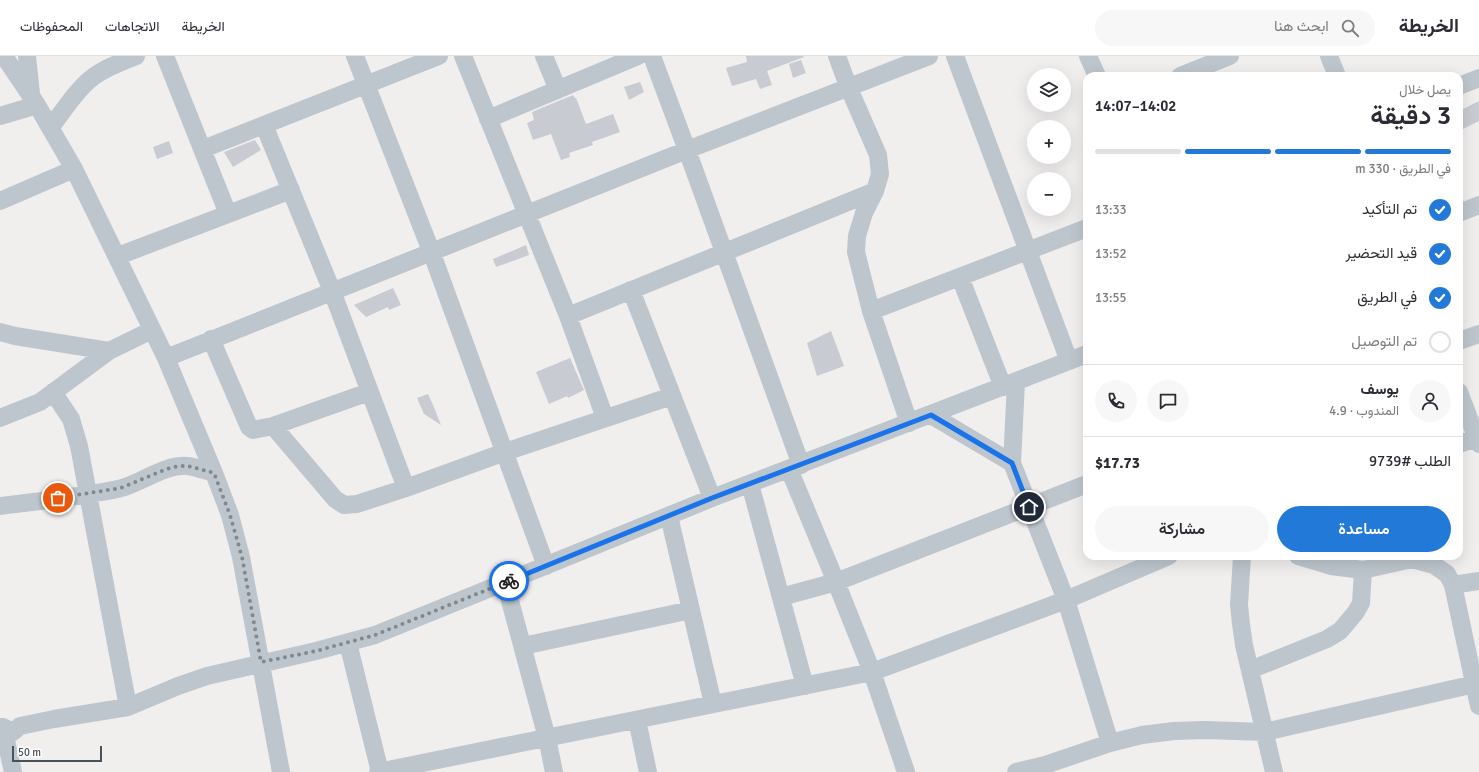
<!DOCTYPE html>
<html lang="ar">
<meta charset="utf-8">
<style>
body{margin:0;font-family:Signika,Vazirmatn,sans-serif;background:#f7f7f7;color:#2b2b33;direction:rtl;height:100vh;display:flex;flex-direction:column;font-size:15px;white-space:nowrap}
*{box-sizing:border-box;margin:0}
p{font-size:13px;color:#7c7c81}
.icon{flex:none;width:22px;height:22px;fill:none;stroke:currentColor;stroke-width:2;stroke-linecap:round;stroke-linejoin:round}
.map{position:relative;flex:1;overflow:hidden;direction:ltr}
.drawer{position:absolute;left:1083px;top:16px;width:380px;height:488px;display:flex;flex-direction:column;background:#fff;border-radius:12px;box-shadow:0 4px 16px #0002;direction:rtl}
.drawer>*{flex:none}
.controls{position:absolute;left:1027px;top:12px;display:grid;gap:8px}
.controls a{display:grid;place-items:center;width:44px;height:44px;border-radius:50%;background:#fff;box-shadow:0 4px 16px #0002;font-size:20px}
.scale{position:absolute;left:12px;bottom:10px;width:90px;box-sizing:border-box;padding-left:4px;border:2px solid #47525b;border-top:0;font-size:11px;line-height:14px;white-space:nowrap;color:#47525b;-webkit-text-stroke:3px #fff;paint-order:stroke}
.pin{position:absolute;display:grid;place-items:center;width:34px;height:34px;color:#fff;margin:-17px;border:2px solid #fff;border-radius:50%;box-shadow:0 1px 4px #0007}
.courier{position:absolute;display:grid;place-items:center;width:40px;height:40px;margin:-20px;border:3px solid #1a73e8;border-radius:50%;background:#fff;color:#222;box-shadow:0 1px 5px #0007}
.overview em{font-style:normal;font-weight:600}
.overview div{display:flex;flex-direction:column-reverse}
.overview{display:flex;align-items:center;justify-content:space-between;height:68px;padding:0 12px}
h1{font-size:26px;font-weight:600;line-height:30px}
.bar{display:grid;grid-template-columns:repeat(4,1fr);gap:6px 4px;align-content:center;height:48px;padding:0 12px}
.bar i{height:5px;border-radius:3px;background:#e1e1e2}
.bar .active{background:#2279d7}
.bar p{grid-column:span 4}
.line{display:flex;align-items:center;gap:10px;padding:0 12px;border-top:1px solid #e1e1e2}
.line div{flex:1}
.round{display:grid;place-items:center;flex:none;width:42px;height:42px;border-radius:21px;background:#f7f7f7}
ol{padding:0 12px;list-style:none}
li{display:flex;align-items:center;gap:12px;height:44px}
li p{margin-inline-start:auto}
li .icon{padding:4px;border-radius:50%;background:#2279d7;color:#fff;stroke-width:4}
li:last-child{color:#7c7c81}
li i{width:22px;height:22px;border:2px solid #e1e1e2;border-radius:50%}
.action{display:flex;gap:8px;margin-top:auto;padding:8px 12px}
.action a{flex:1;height:46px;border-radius:24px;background:#2279d7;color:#fff;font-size:16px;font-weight:600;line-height:46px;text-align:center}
.action a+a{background:#f7f7f7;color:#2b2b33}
header{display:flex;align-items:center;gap:24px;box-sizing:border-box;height:56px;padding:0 20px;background:#fff;border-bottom:1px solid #e1e1e2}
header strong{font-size:19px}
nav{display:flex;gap:22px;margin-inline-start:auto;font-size:14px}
.search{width:280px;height:36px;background:#f7f7f7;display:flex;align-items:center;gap:10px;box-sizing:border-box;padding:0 14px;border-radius:22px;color:#7c7c81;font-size:15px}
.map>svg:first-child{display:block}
</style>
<header>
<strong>الخريطة</strong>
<div class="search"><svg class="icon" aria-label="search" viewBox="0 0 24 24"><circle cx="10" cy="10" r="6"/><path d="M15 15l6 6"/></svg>ابحث هنا</div>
<nav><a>الخريطة</a><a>الاتجاهات</a><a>المحفوظات</a></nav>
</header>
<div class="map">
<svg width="1479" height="716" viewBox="0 0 1479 716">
<rect width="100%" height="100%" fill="#f1eeee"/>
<path fill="#c8cbd1" d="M746,0H803L804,1L767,15L772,29L760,33L756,23L732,30L726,12L747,6Z
M801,4L806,17L793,22L789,8Z
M640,26L644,36L629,44L624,31Z
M573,39L575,42H576L586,68L613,58L620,76L592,86L593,89L569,97L570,101L561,104L551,78L533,84L527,67L534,64L532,56Z
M1479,45V65L1459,75V55Z
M255,84L261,94L233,111L224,96Z
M169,85L173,97L157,103L153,91Z
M526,189L529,199L496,211L493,203Z
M393,232L401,249L389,254L388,251L366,261L354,249Z
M831,275L844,310L817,320L807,287Z
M570,302L584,334L568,342L567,340L549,348L536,316Z
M428,338L433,349L441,369L424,358L417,342Z"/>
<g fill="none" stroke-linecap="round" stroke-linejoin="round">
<path stroke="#bdc6cd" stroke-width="18" d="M4,0L37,49L74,113L166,302L214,417
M27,0L31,38
M165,0L228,158
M355,0L431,195L546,510
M463,0L568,260L605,362
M544,0L558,34
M652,0L687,94L801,409
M837,0L848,30L878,99L880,118L875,135L864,157L857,180L856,196L871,255L909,367
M955,0L1069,305
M1088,0L1097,20
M1329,0L1337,20
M1180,20L1230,0
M1459,30L1479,22
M0,60L37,49
M488,63L638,0
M264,69L332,235L406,432
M51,71C64,54 80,28 99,17C110,10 123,5 136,0
M203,93L439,0
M0,145L74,113
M1459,157L1479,149
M118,200L291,134
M960,221L1003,331
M631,234L712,442
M871,255L1087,172
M568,260L875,135
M0,276L15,280L109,295
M211,283L249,371L253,374L273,370L369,336
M1459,285L1479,278
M166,302L687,94L929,0
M1016,326L1012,407L1066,544L1110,687
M53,336L71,363L79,390L128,651
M1459,336L1479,388
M931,359L1012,407
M0,362L40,346L109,295L152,274
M273,370L335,443L344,449L357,448L406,432L505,396L672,340
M1459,388L1479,381
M789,413L836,526L872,616L906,716
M750,428L805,630
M0,450C39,445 79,441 118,433C141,428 163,408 188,410C196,411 206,415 214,417L230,459L241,501L281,716
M669,460L713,648
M1242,500L1239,549L1241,568L1244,589L1274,716
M1298,500L1331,510L1363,514L1412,503L1434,509L1447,518L1453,529L1479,525
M505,526L547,682L554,716
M1453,529L1479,650
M781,541L836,526L1087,428
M348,587L380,716
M523,590L691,554
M1250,614L1327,583L1340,575L1356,556L1361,547L1363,514
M637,664L648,716
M0,671H3L13,716
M3,671L13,676L20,670L54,663L128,651L178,630L207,620L316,595L375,579L712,442L1087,298
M378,716L872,616L1066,544L1169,500
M1016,716L1045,709L1110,687L1142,679L1174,675L1205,674L1265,676L1479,627"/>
</g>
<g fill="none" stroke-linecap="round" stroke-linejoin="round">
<path stroke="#82898e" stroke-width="4" stroke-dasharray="0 7.2" d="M58,442L121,432L167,413L178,410H188L214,417L230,459L242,501L261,606L316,595L375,579L509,525"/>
<path stroke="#1a73e8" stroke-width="5" d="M509,525L712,442L931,359L1012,407L1029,451"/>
</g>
</svg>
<div class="controls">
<a><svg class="icon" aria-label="layers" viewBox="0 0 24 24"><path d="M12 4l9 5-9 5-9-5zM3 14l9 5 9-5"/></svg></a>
<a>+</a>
<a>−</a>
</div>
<div class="scale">50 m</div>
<div class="pin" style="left:58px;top:442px;background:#ea580c"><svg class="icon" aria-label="bag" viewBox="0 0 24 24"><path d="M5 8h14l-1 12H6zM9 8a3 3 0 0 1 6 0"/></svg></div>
<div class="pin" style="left:1029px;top:451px;background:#1f2937"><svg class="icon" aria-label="home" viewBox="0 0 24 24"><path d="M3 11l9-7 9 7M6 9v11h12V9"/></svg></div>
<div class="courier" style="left:509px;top:525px"><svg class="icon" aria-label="bike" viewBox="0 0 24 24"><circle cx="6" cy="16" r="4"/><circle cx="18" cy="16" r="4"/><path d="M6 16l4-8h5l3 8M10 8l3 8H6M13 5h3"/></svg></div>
<section class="drawer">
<div class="overview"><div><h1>3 دقيقة</h1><p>يصل خلال</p></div><em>14:02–14:07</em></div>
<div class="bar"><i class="active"></i><i class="active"></i><i class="active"></i><i></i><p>في الطريق · 330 m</p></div>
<ol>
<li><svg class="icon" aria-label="check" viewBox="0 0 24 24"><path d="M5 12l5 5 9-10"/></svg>تم التأكيد<p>13:33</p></li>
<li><svg class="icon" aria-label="check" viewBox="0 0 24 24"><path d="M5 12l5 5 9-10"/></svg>قيد التحضير<p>13:52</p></li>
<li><svg class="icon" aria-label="check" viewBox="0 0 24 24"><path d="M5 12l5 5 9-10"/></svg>في الطريق<p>13:55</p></li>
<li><i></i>تم التوصيل</li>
</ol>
<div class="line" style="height:72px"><a class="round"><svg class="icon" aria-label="person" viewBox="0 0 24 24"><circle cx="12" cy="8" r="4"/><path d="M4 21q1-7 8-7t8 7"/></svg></a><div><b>يوسف</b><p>المندوب · 4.9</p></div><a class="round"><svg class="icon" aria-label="chat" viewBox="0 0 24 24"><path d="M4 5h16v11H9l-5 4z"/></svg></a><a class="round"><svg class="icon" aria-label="phone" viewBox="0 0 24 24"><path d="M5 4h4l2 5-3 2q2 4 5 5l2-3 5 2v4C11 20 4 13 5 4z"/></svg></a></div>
<div class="line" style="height:52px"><div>الطلب #9739</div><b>$17.73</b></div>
<div class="action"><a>مساعدة</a><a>مشاركة</a></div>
</section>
</div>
